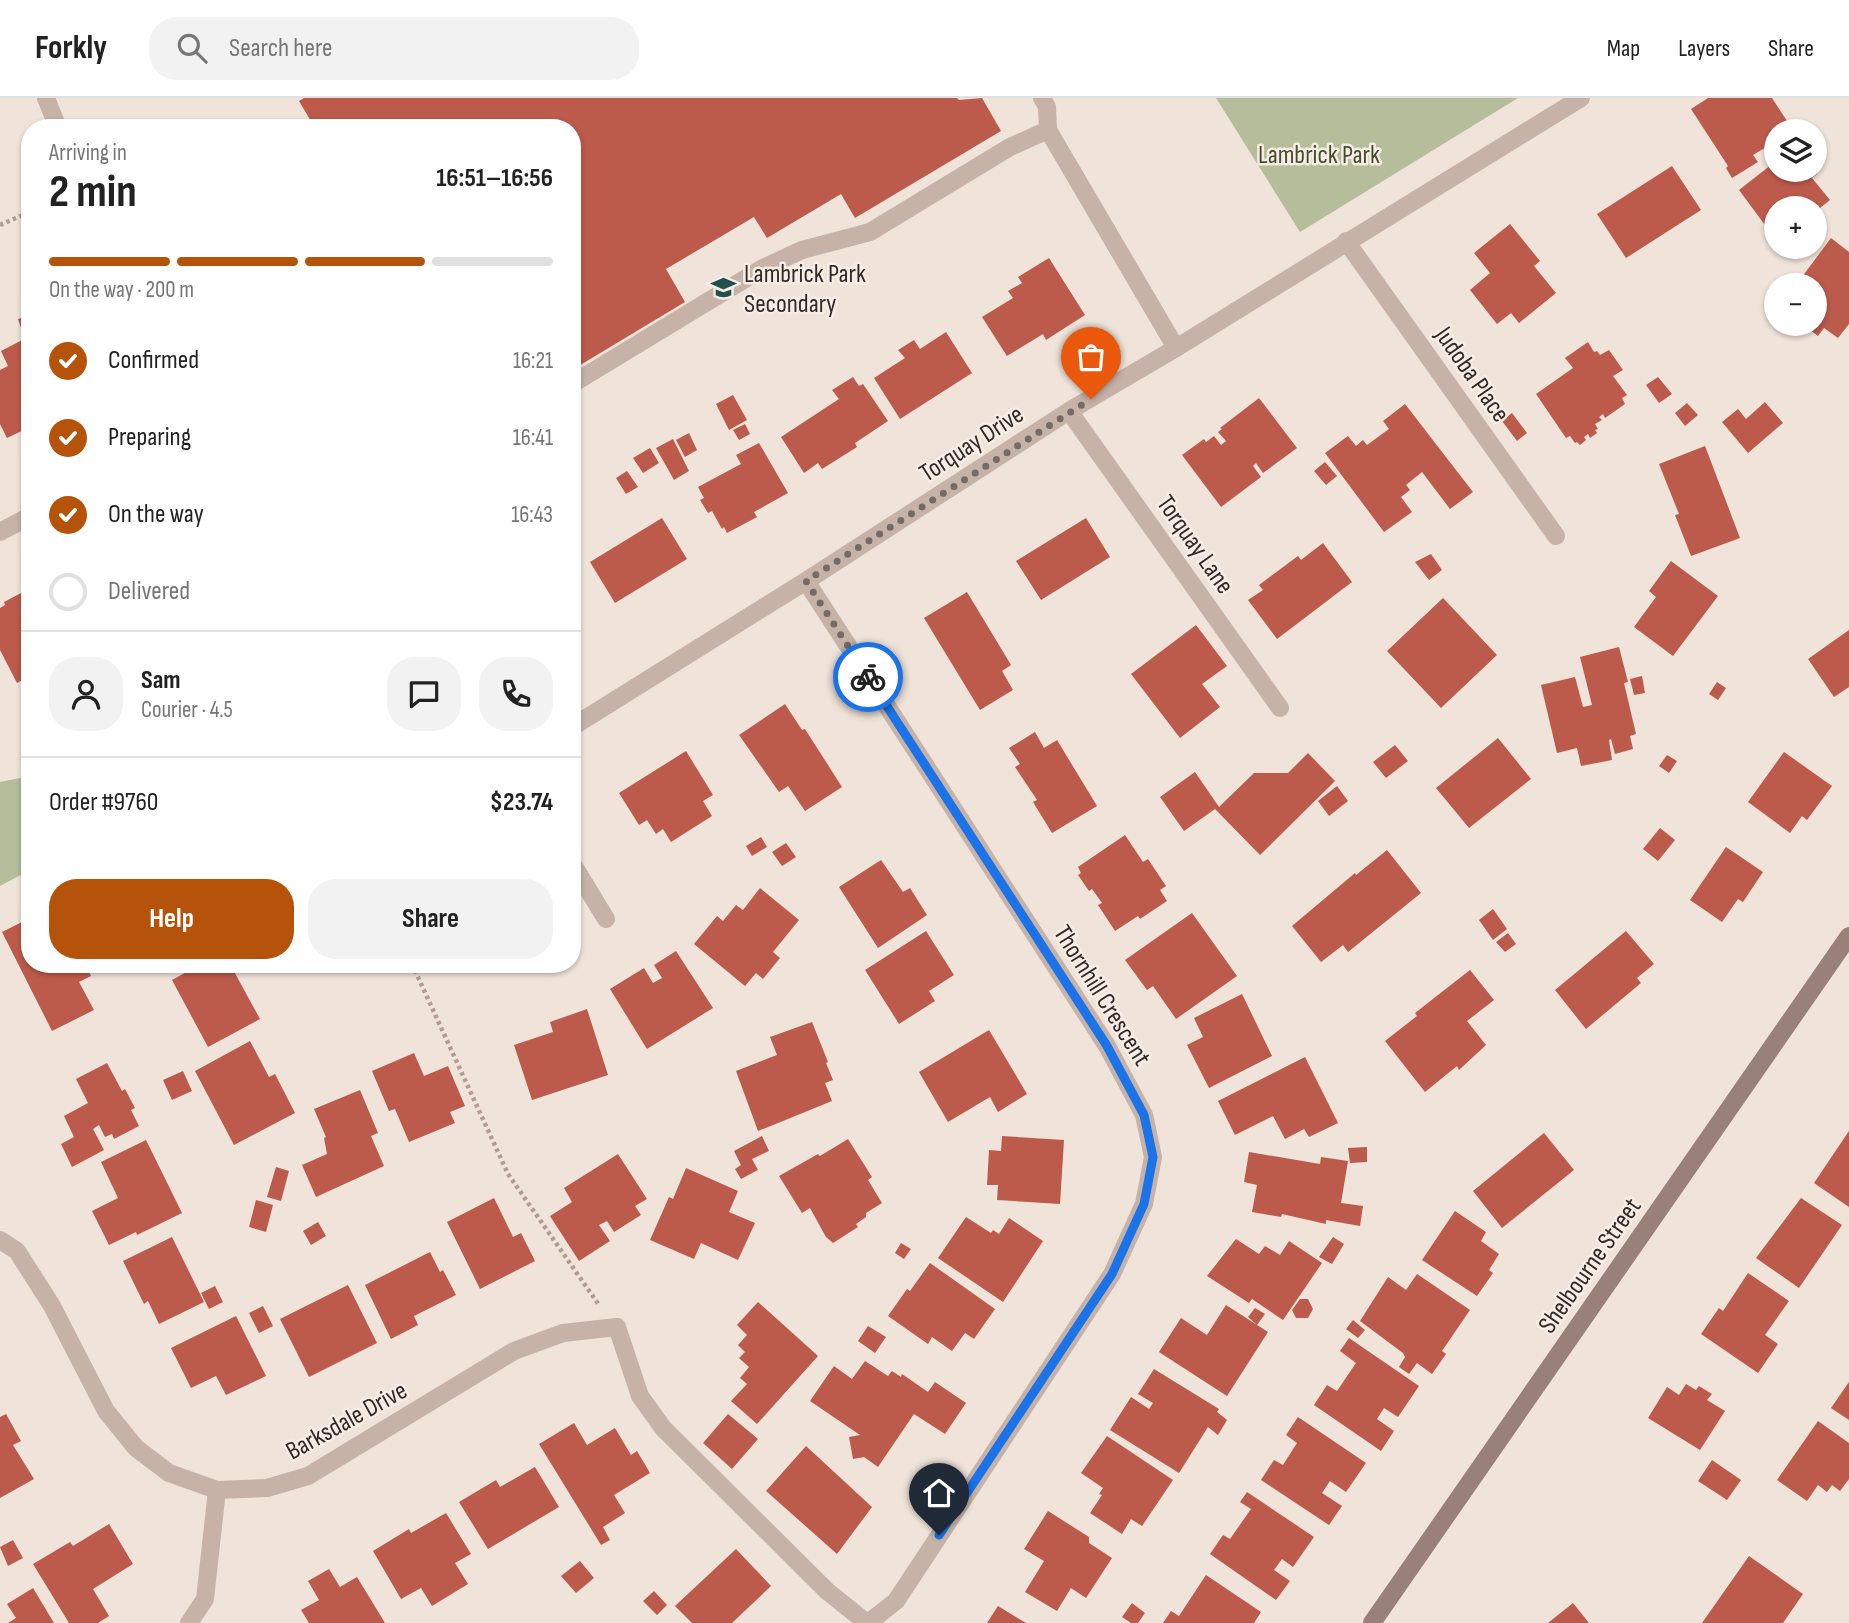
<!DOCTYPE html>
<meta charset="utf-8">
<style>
body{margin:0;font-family:"Sofia Sans Condensed",sans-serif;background:#f2f2f2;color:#222;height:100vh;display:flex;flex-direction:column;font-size:26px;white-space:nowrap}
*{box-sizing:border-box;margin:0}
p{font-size:23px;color:#767676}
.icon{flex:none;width:38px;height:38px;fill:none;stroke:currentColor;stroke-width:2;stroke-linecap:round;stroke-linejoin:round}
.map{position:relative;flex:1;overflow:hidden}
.side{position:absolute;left:21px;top:21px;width:560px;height:854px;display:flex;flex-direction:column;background:#fff;border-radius:28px;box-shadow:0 2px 5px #0004}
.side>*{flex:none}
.controls{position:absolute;left:1764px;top:21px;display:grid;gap:14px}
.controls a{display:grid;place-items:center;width:63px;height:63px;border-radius:50%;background:#fff;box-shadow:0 2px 5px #0004;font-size:35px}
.pin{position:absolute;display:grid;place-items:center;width:60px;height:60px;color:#fff;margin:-72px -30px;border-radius:50% 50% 50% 0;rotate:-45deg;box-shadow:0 0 7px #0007}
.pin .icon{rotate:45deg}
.courier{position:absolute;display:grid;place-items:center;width:70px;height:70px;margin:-35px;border:5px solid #1a73e8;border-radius:50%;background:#fff;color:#222;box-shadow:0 2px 9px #0007}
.head em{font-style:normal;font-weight:700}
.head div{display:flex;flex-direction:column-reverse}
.head{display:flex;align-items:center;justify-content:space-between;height:119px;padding:0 28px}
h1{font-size:46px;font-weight:700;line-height:52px}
.bar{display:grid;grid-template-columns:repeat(4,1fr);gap:10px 7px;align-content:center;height:84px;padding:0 28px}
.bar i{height:9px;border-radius:5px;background:#e0e0e0}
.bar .selected{background:#b45309}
.bar p{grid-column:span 4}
.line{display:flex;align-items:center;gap:18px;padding:0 28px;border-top:2px solid #e0e0e0}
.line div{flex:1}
.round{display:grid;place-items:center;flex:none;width:74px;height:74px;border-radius:28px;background:#f2f2f2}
ol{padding:0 28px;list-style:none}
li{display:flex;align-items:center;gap:21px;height:77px}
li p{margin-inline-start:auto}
li .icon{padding:7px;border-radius:50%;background:#b45309;color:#fff;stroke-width:4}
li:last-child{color:#767676}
li i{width:38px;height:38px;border:4px solid #e0e0e0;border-radius:50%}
.button{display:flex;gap:14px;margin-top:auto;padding:14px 28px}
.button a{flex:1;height:80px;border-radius:28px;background:#b45309;color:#fff;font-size:28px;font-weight:700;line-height:80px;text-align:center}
.button a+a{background:#f2f2f2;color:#222}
header{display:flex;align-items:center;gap:42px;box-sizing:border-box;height:98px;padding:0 35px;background:#fff;border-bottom:2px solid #e0e0e0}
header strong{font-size:33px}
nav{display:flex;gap:38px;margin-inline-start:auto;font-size:24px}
.search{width:490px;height:63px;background:#f2f2f2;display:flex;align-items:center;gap:18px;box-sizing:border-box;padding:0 24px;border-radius:28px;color:#767676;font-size:26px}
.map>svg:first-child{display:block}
</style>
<header>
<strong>Forkly</strong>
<div class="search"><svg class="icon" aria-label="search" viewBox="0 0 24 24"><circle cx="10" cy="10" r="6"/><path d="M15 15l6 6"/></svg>Search here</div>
<nav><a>Map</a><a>Layers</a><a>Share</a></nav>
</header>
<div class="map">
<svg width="1849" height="1525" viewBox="0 0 1849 1525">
<rect width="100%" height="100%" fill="#efe3da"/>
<path fill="#b5bd9b" d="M1216,0H1518L1300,134Z
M30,678V772L0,788V684Z"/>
<path fill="#bc5a4b" d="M304,0H957L959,2L982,0L1001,33L855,120L841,96L767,140L754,119L666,171L685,204L572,272V30H315L299,3Z
M1708,0H1772L1793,32L1776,33V43L1753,57L1758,64L1732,80L1726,70L1728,68L1691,11Z
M1776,63V72H1814L1817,76L1812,80L1830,102L1815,114V110H1776V142L1739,92Z
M1672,68L1701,112L1626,160L1597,116Z
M1510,126L1540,163L1534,168L1556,195L1519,225L1511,215L1497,226L1470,192L1490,175L1474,155Z
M1831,140L1849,154V226L1838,240L1824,230L1818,238L1802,226H1815V187H1796Z
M1049,160L1085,217L1046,242L1043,236L1007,258L982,219L1013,200L1008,193L1022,185L1018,179Z
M30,217V234L23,236L18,221Z
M946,234L972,275L900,321L874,280L905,260L898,252L914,242L920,251Z
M26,240L30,248V329L7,340L0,326V272L8,268L1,253Z
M1588,244L1594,254L1597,253L1600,257L1609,252L1623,272L1613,278L1627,297L1622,300L1625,306L1605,320L1603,316L1599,319L1602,322L1595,326L1598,331L1595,332L1597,335L1590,340L1588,336L1584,339L1586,342L1580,347L1577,344L1575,345L1570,338L1566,340L1536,296L1573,270L1565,260Z
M853,279L859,288L863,286L888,323L855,345L857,349L822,371L818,365L804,375L781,339L839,301L832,292Z
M1658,279L1672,296L1659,305L1646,287Z
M733,297L747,322L729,332L716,306Z
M1259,300L1297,350L1263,375L1256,365L1253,368L1261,379L1221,409L1182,357L1204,341L1206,344L1214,338L1221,347L1226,343L1218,334L1222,331L1220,330Z
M1765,304L1783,325L1748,355L1722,324L1738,311L1746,321Z
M1687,305L1698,317L1685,328L1675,315Z
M1405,306L1473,394L1450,411L1422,374L1406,387L1410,392L1401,399L1412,414L1384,434L1325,355L1348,338L1356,348L1363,342L1367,347L1389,331L1383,323Z
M1512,315L1527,335L1517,343L1502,323Z
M745,326L750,336L739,342L733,332Z
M689,335L697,352L685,359L676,342Z
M673,341L689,373L674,382L656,350Z
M759,345L788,395L754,414L757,419L727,435L724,429L722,431L712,413L708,415L700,402L704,400L698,389L741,366L736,357Z
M1705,348L1740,440L1691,458L1675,417L1679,416L1659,366Z
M650,350L659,365L643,375L633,360Z
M1325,364L1337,378L1326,387L1314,373Z
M627,373L638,389L626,396L616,380Z
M662,420L687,461L615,505L590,464Z
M1086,420L1110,459L1041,502L1016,463Z
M1323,445L1352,484L1277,541L1248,502L1263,492L1259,487L1298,458L1301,462Z
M1431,456L1442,472L1429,482L1415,464Z
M1671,463L1718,498L1673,558L1634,529L1656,499L1649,493Z
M23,494L28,502L30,501V578L17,585L0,552V510L5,507L4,504Z
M967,494L1011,567L1002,573L1013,592L980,612L924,520Z
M1443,500L1497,557L1441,610L1387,553Z
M1196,527L1227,568L1202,586L1220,609L1180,640L1131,576Z
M1849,532V589L1834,599L1808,561Z
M1619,549L1628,584L1624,585L1636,636L1630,638L1633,651L1615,656L1611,641L1609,642L1612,662L1581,668L1577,650L1557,655L1541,587L1575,579L1583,609L1592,607L1580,559Z
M1642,578L1645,595L1634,597L1630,581Z
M1717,584L1726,590L1718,602L1709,596Z
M785,606L802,632L805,631L842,689L805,713L788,688L779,694L739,637Z
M1035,634L1044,650L1057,642L1097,708L1052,735L1033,704L1037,702L1015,669L1020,666L1009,650Z
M1498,640L1531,681L1469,730L1436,690Z
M1395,647L1408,663L1386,680L1373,664Z
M686,653L713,697L703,703L712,718L671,744L663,731L656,736L647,722L639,727L619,695Z
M1784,654L1832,688L1807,722L1802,718L1790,735L1748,704Z
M1308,655L1335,683L1260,757L1215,711L1184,733L1160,699L1195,674L1219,709L1254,675H1288Z
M1667,657L1677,663L1669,675L1659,668Z
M1337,688L1348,703L1329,718L1318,703Z
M1660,730L1675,742L1658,763L1643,751Z
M1125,737L1143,764L1148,761L1166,788L1160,792L1167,803L1140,821L1138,818L1115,833L1098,807L1102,805L1092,791L1089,793L1078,777L1081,775L1078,769Z
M761,739L767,749L752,758L746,748Z
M786,745L796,759L782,768L772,754Z
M1726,749L1763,774L1743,804L1738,801L1722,824L1690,802Z
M1387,752L1421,795L1348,854L1343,847L1321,864L1292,828L1355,775L1356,777Z
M881,762L903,794L910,790L927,817L878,850L839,789Z
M760,790L799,822L773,854L780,860L763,881L756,875L745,888L694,846L717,818L723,823L736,807L743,812Z
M1493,811L1507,831L1493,842L1479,822Z
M1192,815L1237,878L1176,921L1153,888L1147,892L1125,862Z
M30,820V866H85L91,878L79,884L94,912L52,933L2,834Z
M926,833L954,877L929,893L935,903L899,926L865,872Z
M1626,833L1654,866L1637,880L1641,885L1586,931L1555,892Z
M1508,835L1516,846L1505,854L1496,844Z
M676,853L713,910L647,951L610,891L644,870L653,885L662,880L654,867Z
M201,866H230L260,921L208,949L172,882Z
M1470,872L1494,902L1467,923L1486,947L1459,972L1457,968L1425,994L1385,943L1417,918L1415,915Z
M1242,896L1272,958L1209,990L1187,947L1203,939L1194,920Z
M587,911L608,977L532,1002L514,947L553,934L550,924Z
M812,924L828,964L826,965L833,982L825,985L832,1003L758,1033L736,973L777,957L770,939Z
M989,932L1027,996L998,1014L990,999L948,1024L919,974Z
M250,943L269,979L275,976L295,1015L234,1047L195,973Z
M414,955L424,978L448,968L465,1008L450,1014L455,1025L409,1044L395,1011L389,1013L372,973Z
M1305,959L1338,1025L1309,1039L1304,1031L1285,1041L1273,1018L1235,1037L1218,1003Z
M107,965L122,993L125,991L135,1010L131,1012L139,1028L114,1041L112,1036L105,1039L99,1027L93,1031L104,1052L72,1069L61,1046L74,1039L64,1018L88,1005L76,981Z
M183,973L192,993L172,1002L163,982Z
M360,992L378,1035L371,1038L384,1068L316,1099L302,1067L327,1056L324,1040L326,1039L314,1011Z
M1849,1033V1109L1814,1085Z
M1544,1035L1574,1072L1502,1130L1473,1093Z
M762,1038L769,1053L752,1061L758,1072L741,1081L735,1071L741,1067L734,1053Z
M1002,1038L1064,1042L1060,1106L997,1102L998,1087H987L989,1052L1001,1053Z
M848,1041L872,1079L868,1082L882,1105L866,1115V1119L856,1126L858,1129L833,1145L826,1139L810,1110L802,1115L779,1078L818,1056L820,1058Z
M146,1042L182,1115L137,1137L136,1134L109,1147L92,1113L118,1100L101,1064Z
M1367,1049V1064L1350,1065L1348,1050Z
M1249,1054L1320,1066L1321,1059L1348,1063L1341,1105L1363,1108L1360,1128L1326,1122V1126L1282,1116L1281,1119L1252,1114L1257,1087L1244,1084Z
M618,1056L647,1101L635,1108L641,1117L614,1134L607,1123L599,1127L610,1143L579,1163L550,1118L572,1104L564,1090Z
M276,1069L289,1073L281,1103L267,1099Z
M686,1070L738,1093L729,1114L755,1125L738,1162L701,1145L694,1161L650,1142L669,1099L673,1101Z
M494,1100L513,1139L521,1135L535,1163L480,1191L447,1124Z
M1801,1100L1842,1127L1799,1190L1756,1160Z
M256,1102L273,1107L266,1134L249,1129Z
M1455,1113L1486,1134L1481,1143L1499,1156L1489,1172L1493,1175L1477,1198L1422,1162Z
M966,1119L991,1135L993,1132L999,1136L1009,1120L1043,1143L1003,1204L938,1160Z
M318,1124L326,1138L311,1147L303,1133Z
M172,1139L204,1204L159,1226L148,1203L144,1206L123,1163Z
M1333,1139L1344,1146L1332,1166L1319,1159Z
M1236,1141L1259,1156L1265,1148L1280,1157L1289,1143L1322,1165L1283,1222L1252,1201L1249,1205L1207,1178Z
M901,1145L911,1151L904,1161L895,1155Z
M430,1154L440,1174L443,1172L456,1197L414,1218L418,1227L391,1241L365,1187Z
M930,1165L995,1211L974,1241L965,1235L952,1253L932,1239L928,1246L888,1218L907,1191L910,1193Z
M1748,1175L1789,1203L1765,1237L1778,1246L1758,1275L1701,1236L1719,1210L1723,1213Z
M1417,1176L1470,1212L1442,1253L1446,1256L1432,1276L1417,1265L1409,1276L1399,1269L1405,1259L1403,1255L1360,1223L1388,1179L1406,1192Z
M348,1187L377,1245L309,1279L280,1221Z
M215,1188L223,1204L209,1211L201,1195Z
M1300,1201H1308L1313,1211L1308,1220H1296L1292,1212Z
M758,1204L818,1258L757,1326L731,1303L747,1286L740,1280L749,1269L739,1260L745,1254L738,1247L747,1237L737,1227Z
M1226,1207L1268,1234L1227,1298L1159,1254L1181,1220L1207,1237Z
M263,1208L273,1228L259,1235L249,1215Z
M1255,1210L1265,1216L1257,1227L1248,1219Z
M236,1218L266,1278L226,1297L216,1278L191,1290L171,1250Z
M1353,1222L1365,1232L1358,1240L1346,1231Z
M868,1228L886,1239L875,1255L858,1243Z
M1349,1240L1419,1288L1398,1319L1384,1310L1377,1321L1394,1333L1381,1353L1314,1307L1327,1287L1337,1293L1356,1265L1340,1253Z
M865,1263L888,1278L892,1273L901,1279L902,1276L928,1294L935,1284L966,1305L945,1336L914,1316L878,1369L864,1359L853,1361L849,1339L860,1337L810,1303L834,1268L852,1281Z
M1154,1271L1219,1311L1217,1314L1227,1322L1218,1337L1208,1329L1179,1375L1110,1332L1131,1299L1149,1311L1153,1305L1138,1296Z
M1849,1284V1322L1831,1310Z
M1686,1286L1696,1292L1699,1288L1712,1296L1707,1302L1725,1313L1700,1352L1648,1320L1667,1289L1679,1297Z
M6,1316L21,1343L13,1347L34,1381L0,1400V1319Z
M728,1316L758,1341L732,1371L703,1345Z
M1298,1319L1366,1365L1346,1394L1330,1383L1322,1395L1342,1408L1329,1427L1261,1382L1274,1362L1283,1367L1297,1345L1286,1337Z
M1818,1323L1849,1345V1381L1840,1393L1832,1387L1827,1394L1818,1387L1807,1403L1777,1382Z
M574,1325L587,1347L615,1330L631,1357L637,1353L650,1375L614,1397L625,1415L603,1429L610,1442L601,1447L539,1346Z
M1107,1338L1173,1382L1142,1428L1131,1421L1122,1436L1090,1415L1102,1397L1099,1396L1103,1390L1081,1375Z
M806,1348L872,1409L837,1456L766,1393Z
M1712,1362L1741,1382L1727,1402L1698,1383Z
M535,1369L559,1409L488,1451L459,1404L496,1382L500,1389Z
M1247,1394L1314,1439L1293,1469L1282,1461L1274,1472L1290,1483L1276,1502L1210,1456L1223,1437L1230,1441L1251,1411L1240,1404Z
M1048,1413L1089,1439V1445L1112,1460L1086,1500L1071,1490L1057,1513L1025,1494L1044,1463L1024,1451Z
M446,1415L471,1456L455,1465L468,1486L432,1508L421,1490L401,1501L373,1453L409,1431L411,1435Z
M109,1426L133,1466L93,1491L109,1518L98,1525H69L33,1466L70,1444L73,1448Z
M13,1442L23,1460L8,1468L0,1449Z
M736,1451L771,1488L732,1525H692L675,1508Z
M1749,1458L1803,1496L1783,1525H1702Z
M580,1463L594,1480L576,1495L561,1478Z
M329,1471L340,1489L357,1479L385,1525H309L301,1512L319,1502L308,1483Z
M1206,1477L1261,1514L1254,1525H1163L1171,1513L1179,1518Z
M33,1490L54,1525H8L16,1520L7,1506Z
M654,1493L667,1507L657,1517L643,1503Z
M1132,1505L1145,1515L1138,1525H1131L1122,1519Z
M1573,1505L1589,1525H1548Z
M998,1508L1026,1525H987Z"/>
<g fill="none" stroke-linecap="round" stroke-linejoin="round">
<path stroke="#b29c91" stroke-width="4.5" stroke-dasharray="3.5 3.5" stroke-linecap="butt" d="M0,127L30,114
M412,866L508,1076L599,1207"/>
<path stroke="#c6b2a7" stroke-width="18" d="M1042,0L1047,9L1048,32L1176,250
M572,286L763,170L802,152L870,134L1010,49L1048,32
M617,1229L640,1298L663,1330L827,1493L867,1525"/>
<path stroke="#c6b2a7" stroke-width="18" d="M46,0L58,30
M1346,143L1556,438
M1069,313L1280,610
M0,434L30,418
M806,483L1107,948L1144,1017L1153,1059L1144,1106L1112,1176L896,1503L868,1525
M572,629L806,483L1069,313L1176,250L1581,0
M572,765L606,821
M0,1142L17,1153L52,1208L106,1313L136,1350L169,1375L217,1392L267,1390L308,1378L514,1253L563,1235L617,1229
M189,1525L205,1501L217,1392"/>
<path stroke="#998179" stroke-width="18" d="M1372,1525L1849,838"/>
</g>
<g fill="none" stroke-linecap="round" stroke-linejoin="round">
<path stroke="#756b66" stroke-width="7" stroke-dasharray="0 12.6" d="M868,579L806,483L1091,301"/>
<path stroke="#1a73e8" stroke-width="9" d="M868,579L1107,948L1144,1017L1153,1059L1144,1106L1112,1176L939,1437"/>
</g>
<defs>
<symbol id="school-bare" viewBox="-9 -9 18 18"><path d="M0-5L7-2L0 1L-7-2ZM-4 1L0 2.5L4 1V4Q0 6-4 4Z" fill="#20514f" stroke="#f7ede6" stroke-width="2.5" paint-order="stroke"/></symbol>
</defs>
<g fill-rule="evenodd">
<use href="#school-bare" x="706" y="172" width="35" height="35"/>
</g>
<g text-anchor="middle" stroke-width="5" stroke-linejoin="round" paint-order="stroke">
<g font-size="26" fill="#464f2d" stroke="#f7ede6">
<text x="1319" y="65">Lambrick Park</text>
</g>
<g font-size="26" fill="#332a27" stroke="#f7ede6" text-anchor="start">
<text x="744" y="184">Lambrick Park<tspan x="744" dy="30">Secondary</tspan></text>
</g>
<g font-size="26" fill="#332a27" stroke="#f7ede6">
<text transform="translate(1473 276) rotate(55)" y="9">Judoba Place</text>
<text transform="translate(971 345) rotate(-33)" y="9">Torquay Drive</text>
<text transform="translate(1196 446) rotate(55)" y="9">Torquay Lane</text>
<text transform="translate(1103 897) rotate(58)" y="9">Thornhill Crescent</text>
<text transform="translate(1589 1167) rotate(-55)" y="9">Shelbourne Street</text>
<text transform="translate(346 1322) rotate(-29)" y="9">Barksdale Drive</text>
</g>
</g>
</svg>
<div class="controls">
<a><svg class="icon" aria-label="layers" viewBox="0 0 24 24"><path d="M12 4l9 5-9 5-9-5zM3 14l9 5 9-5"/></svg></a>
<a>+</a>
<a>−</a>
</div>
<div class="pin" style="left:1091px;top:301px;background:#ea580c"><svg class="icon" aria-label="bag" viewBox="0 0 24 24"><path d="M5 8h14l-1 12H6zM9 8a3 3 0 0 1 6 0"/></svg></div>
<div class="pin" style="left:939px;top:1437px;background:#1f2937"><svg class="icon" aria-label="home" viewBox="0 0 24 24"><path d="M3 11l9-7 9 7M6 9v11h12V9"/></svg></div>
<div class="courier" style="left:868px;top:579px"><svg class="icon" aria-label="bike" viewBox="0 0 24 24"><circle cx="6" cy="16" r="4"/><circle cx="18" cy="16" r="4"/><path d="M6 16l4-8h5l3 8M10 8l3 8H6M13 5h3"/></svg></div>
<section class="side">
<div class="head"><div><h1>2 min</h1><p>Arriving in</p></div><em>16:51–16:56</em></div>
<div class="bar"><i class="selected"></i><i class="selected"></i><i class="selected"></i><i></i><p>On the way · 200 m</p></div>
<ol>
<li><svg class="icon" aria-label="check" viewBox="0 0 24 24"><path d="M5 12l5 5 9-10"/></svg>Confirmed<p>16:21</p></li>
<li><svg class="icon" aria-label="check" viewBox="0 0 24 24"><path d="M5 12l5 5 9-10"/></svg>Preparing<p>16:41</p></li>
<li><svg class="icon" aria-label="check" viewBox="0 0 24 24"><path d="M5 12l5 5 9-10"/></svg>On the way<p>16:43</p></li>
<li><i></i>Delivered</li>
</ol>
<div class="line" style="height:126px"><a class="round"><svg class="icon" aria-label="person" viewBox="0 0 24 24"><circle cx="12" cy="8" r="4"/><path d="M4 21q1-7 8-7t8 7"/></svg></a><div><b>Sam</b><p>Courier · 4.5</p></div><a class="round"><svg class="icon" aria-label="chat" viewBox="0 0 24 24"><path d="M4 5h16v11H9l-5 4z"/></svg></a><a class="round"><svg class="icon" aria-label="phone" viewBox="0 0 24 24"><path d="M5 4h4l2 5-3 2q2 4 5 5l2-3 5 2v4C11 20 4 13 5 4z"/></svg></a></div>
<div class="line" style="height:91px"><div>Order #9760</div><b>$23.74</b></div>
<div class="button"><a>Help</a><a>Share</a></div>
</section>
</div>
